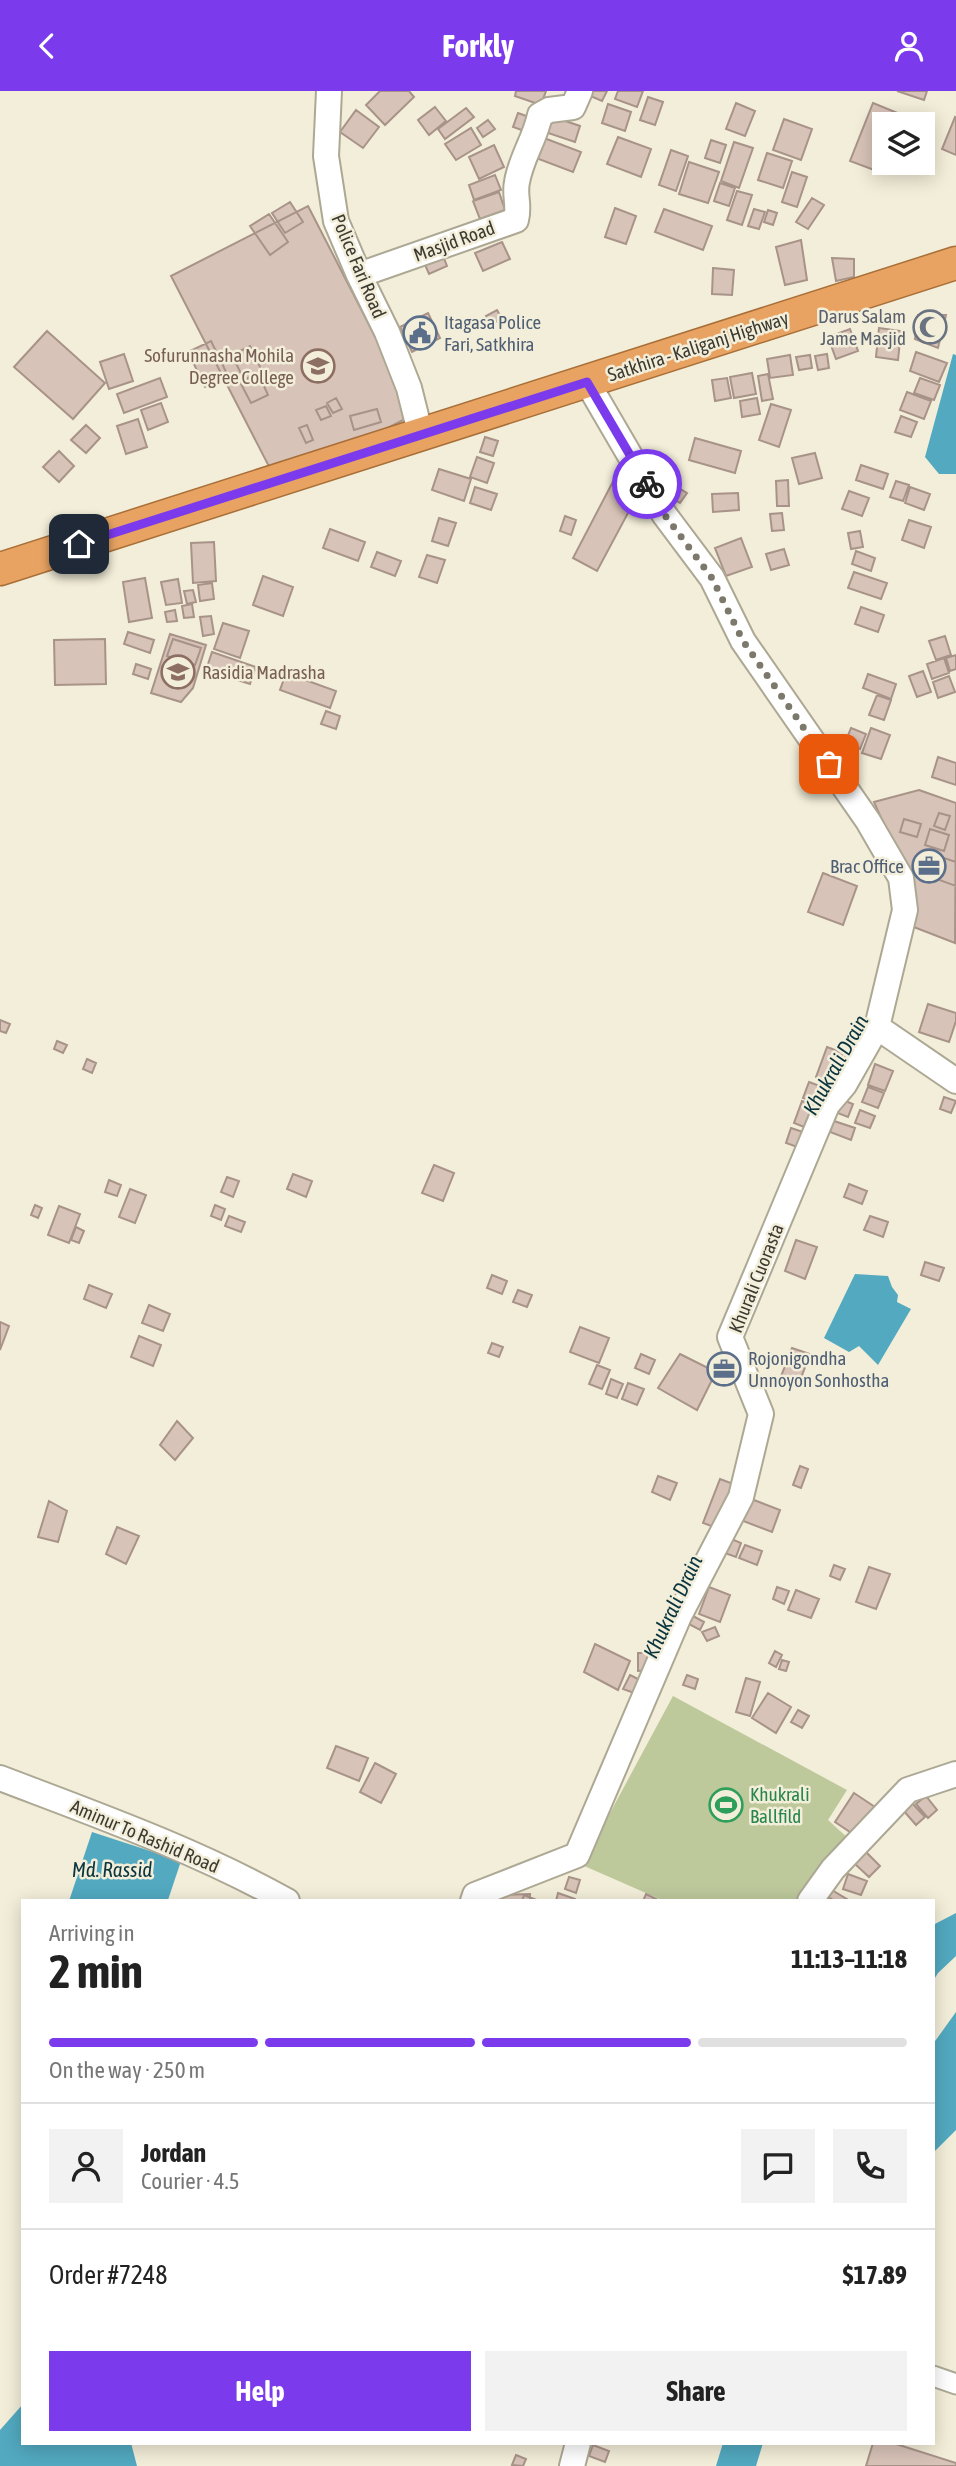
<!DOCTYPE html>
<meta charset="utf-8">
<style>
body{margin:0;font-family:"Asap Condensed",sans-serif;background:#f2f2f2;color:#222;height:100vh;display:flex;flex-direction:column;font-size:26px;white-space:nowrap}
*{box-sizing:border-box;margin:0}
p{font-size:23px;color:#767676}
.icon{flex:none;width:38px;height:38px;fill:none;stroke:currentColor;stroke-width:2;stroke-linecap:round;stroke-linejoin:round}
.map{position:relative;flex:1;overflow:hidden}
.sheet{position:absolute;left:21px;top:1808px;width:914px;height:546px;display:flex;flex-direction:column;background:#fff;border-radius:0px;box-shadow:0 4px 18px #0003}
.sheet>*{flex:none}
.buttons{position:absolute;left:872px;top:21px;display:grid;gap:14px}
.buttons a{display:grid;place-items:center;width:63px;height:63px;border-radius:0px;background:#fff;box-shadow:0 4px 18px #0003;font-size:35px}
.pin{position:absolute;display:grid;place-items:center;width:60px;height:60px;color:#fff;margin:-30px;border-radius:14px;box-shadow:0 4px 10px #0006}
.courier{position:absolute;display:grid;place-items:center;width:70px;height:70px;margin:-35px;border:5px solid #7c3aed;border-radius:50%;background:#fff;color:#222;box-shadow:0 2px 9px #0007}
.overview em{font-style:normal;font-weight:700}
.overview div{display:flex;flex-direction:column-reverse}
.overview{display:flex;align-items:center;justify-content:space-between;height:119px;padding:0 28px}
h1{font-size:46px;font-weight:700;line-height:52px}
.bar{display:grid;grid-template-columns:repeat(4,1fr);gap:10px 7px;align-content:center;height:84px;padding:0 28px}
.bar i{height:9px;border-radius:5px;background:#e0e0e0}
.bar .on{background:#7c3aed}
.bar p{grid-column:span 4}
.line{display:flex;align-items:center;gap:18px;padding:0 28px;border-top:2px solid #e0e0e0}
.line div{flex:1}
.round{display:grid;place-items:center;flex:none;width:74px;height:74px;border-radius:0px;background:#f2f2f2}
.cta{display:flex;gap:14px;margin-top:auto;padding:14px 28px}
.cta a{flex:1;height:80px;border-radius:0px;background:#7c3aed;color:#fff;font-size:28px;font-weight:700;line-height:80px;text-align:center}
.cta a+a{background:#f2f2f2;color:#222}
header{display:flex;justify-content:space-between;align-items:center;height:91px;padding:0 28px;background:#7c3aed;color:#fff;font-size:32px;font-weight:700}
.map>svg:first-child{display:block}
</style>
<header><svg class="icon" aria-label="back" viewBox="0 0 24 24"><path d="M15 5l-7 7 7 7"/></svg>Forkly<svg class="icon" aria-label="person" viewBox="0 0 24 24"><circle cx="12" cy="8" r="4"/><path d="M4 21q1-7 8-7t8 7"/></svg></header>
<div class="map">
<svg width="956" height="2375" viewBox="0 0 956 2375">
<rect width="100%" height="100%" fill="#f3eed9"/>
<path fill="#bdc89b" d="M673,1605L847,1699L828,1729L850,1749L801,1809H662L582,1774Z"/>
<path fill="#52a9c0" d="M953,263L956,264V383H939L925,366Z
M855,1183L888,1185L892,1196L898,1204L897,1211L911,1218L878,1274L859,1255L849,1261L824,1247Z
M92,1741L181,1770L168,1809L69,1810Z
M956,1822V1865L938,1882L933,1890V1834Z
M956,1921V2039L933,2062V1953Z
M23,2313V2352H131L137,2375H0V2339Z
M723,2352H763L756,2375H716Z"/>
<path fill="#d8c3b8" stroke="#a89389" stroke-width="2" d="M380,0H409L414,6L385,34L366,14Z
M516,0H546L541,14L515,5Z
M590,0H607L602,10L588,4Z
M618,0H643L637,16L615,8Z
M897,0H927L924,9Z
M648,6L663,11L655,34L640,29Z
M736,12L755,20L745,45L726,38Z
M873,12L905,25L902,33H884V72H887L882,82L850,70Z
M608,13L631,21L625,40L602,32Z
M435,16L446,30L429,44L418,29Z
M466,17L474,26L445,48L438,38Z
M356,19L379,36L363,57L340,41Z
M518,22L532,27L527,41L513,36Z
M548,24L580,35L575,51L542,40Z
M955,26L956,27V64L942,58Z
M784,28L812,38L801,69L773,59Z
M488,29L495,38L483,46L477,37Z
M471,37L481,54L456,69L445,53Z
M618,46L651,58L641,86L607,73Z
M544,47L581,61L573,81L536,67Z
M711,49L726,54L720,72L705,67Z
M734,51L753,57L739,97L721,90Z
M494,54L504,76L479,88L469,66Z
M671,59L688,65L676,100L659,94Z
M767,62L792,70L783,97L758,89Z
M689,71L719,81L708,112L679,103Z
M792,81L807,86L797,116L782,111Z
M495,84L501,99L474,109L469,94Z
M720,92L735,97L729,115L714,110Z
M737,100L752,104L742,134L727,129Z
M499,101L505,119L480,128L473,110Z
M812,107L824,114L808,138L796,131Z
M290,111L303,131L285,142L272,122Z
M308,115L415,323L278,393L171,185Z
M615,117L636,125L626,153L605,146Z
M664,118L712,135L703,159L655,141Z
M754,118L765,121L759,138L748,135Z
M768,119L777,122L773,134L764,131Z
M269,123L288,151L270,164L250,135Z
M801,149L807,189L785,194L776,156Z
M502,151L510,168L483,180L475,162Z
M441,160L447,175L429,183L422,167Z
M832,167L854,168V186L836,190Z
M713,177L734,179L732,204L712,203Z
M497,219L502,228L490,234L486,225Z
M428,222L440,247L412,261L400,236Z
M918,224H946L938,257L915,248Z
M879,237L901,240L898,269L876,266Z
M850,238L858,260L836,268L828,246Z
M47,240L105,292L73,328L14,276Z
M211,250L228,285L205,296L188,261Z
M211,250L228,285L205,296L188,261Z
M250,255L262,280L244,289L232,264Z
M916,261L947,272L939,291L910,280Z
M124,263L133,290L109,298L100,271Z
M827,263L829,277L818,279L815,265Z
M790,264L793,284L770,287L767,268Z
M810,264L812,277L799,279L796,266Z
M752,282L756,303L734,307L730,286Z
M768,283L773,308L762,310L758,285Z
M259,284L268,304L251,312L241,293Z
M160,287L167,306L124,322L117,303Z
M727,287L731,307L715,310L712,289Z
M920,287L940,294L934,309L914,302Z
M907,301L931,310L924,328L900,319Z
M336,307L342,318L333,322L327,312Z
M757,307L760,323L742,326L740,310Z
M161,312L168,331L148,339L141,319Z
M771,313L791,319L779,356L759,349Z
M326,315L331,325L321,329L316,319Z
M377,318L381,331L354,339L350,325Z
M901,325L917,331L911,346L895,341Z
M138,328L147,356L126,363L117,335Z
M86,334L100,347L86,362L71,349Z
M307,334L313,349L306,352L299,337Z
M485,346L498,350L493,365L480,361Z
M695,347L741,360L735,382L689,369Z
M59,360L74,375L59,391L43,376Z
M815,362L822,387L799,393L792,367Z
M477,366L494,372L487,392L470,386Z
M861,374L888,383L883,398L856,389Z
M439,378L471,388L464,410L432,399Z
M619,379L644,392L597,480L573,467Z
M619,379L644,392L597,480L573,467Z
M788,389L789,415H777L776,390Z
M896,390L909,394L903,410L890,406Z
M669,391L687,402L680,412L663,401Z
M475,396L497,403L491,419L470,412Z
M910,396L930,403L924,419L905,412Z
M849,400L869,407L862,425L842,418Z
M738,402L739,419L713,421L712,403Z
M782,422L784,439L772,440L770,423Z
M565,425L576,429L571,444L560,440Z
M439,427L456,432L448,455L432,450Z
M909,429L931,436L924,457L902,449Z
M330,438L365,451L358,470L323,457Z
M860,440L863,456L851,458L848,442Z
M741,447L752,476L726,485L715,457Z
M214,451L216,490L193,492L191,452Z
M784,458L789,474L771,479L766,463Z
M856,460L875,467L871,480L852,473Z
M377,461L401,470L395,485L371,476Z
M427,464L445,469L437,492L419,486Z
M854,481L887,492L881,508L848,497Z
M263,485L293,496L283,525L253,514Z
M145,487L152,527L129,531L123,491Z
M178,488L182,512L166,514L161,491Z
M212,492L214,508L200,510L198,494Z
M193,499L196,511L187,513L184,500Z
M192,513L194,526L184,527L182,515Z
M861,516L884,524L878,541L855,533Z
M175,519L177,530L167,531L165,521Z
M211,525L214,543L203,545L200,526Z
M223,532L249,540L240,567L214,558Z
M128,541L154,549L150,562L124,553Z
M170,543L206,554L193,597L181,611L151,602Z
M945,545L951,564L936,569L929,550Z
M105,548L106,593L55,594L54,549Z
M173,548L201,557L195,574L167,565Z
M212,561L256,576L250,593L206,579Z
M956,564V578L950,580L946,567Z
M944,567L949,582L932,588L927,573Z
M136,573L151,578L148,588L133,583Z
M923,580L931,601L917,606L909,585Z
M286,582L336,600L330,617L280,599Z
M868,583L896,593L891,608L863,597Z
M949,585L955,601L938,607L933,591Z
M877,604L891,609L884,629L869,624Z
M326,620L340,625L336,638L321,633Z
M851,637L866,643L860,658L845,652Z
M871,637L890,644L881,668L862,662Z
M938,666L956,672V694L932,686Z
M919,699L956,712L955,852L906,833L898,765L874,711Z
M939,722L950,725L945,739L934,735Z
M904,728L921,733L917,746L900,741Z
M930,738L949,744L944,760L925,754Z
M938,765L956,771V795L931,786Z
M823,782L857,795L843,834L808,821Z
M928,913L956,922V930L949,951L919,941Z
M0,929L10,933L6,942L0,940Z
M57,950L67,954L63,962L54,958Z
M827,956L843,962L832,992L816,986Z
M87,968L96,972L92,982L83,978Z
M875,973L893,980L885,1000L868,994Z
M809,991L820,995L814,1011L803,1007Z
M868,996L884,1002L878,1017L862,1011Z
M944,1006L956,1010L951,1022L940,1018Z
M840,1008L853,1013L848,1026L835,1021Z
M802,1010L813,1014L804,1036L794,1032Z
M860,1019L875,1025L870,1037L855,1032Z
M834,1030L855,1037L851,1049L830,1041Z
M791,1037L806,1042L800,1057L786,1052Z
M434,1074L454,1082L443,1110L422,1102Z
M293,1083L312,1090L306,1106L287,1098Z
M227,1086L239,1090L233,1106L221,1101Z
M109,1089L121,1094L117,1105L105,1101Z
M849,1093L867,1100L862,1113L844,1106Z
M130,1098L146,1104L135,1132L119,1126Z
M35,1114L42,1117L38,1127L31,1124Z
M215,1114L225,1118L221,1129L211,1125Z
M59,1115L80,1123L69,1152L48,1144Z
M229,1125L245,1131L241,1141L225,1135Z
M870,1125L888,1131L883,1146L864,1139Z
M76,1136L84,1140L79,1152L71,1149Z
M796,1149L817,1156L805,1188L785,1180Z
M925,1171L944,1177L939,1190L921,1184Z
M492,1184L507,1190L502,1203L487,1197Z
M89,1194L112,1203L106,1217L84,1208Z
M518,1199L532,1204L527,1216L513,1211Z
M149,1214L170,1223L163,1240L142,1232Z
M0,1231L9,1235L0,1259Z
M580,1236L609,1247L599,1272L570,1261Z
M139,1245L161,1254L153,1275L131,1266Z
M492,1252L503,1256L499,1266L488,1262Z
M792,1257L810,1263L798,1295L780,1288Z
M641,1263L655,1269L649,1283L635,1277Z
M680,1263L716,1281L697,1319L658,1297Z
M722,1269L732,1273L726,1288L716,1284Z
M597,1274L610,1279L602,1298L589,1293Z
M611,1288L623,1293L617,1307L606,1303Z
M628,1292L644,1298L637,1314L622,1308Z
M177,1330L193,1347L175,1369L160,1354Z
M800,1375L808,1378L801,1397L793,1394Z
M658,1385L677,1392L670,1409L652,1401Z
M720,1388L736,1394L720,1438L703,1432Z
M746,1406L780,1419L772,1441L738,1428Z
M49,1410L67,1420L58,1451L38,1446Z
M117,1436L139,1445L126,1473L106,1463Z
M724,1445L741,1452L736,1466L719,1460Z
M745,1454L762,1460L757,1474L739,1467Z
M834,1474L845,1478L840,1489L830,1485Z
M869,1476L890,1483L876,1518L856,1511Z
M709,1496L730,1504L720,1531L699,1523Z
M777,1496L789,1500L784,1513L773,1508Z
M796,1499L819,1508L811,1527L788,1519Z
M693,1525L704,1531L700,1539L689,1533Z
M715,1536L719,1545L707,1550L702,1541Z
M595,1553L630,1570L618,1599L584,1581Z
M775,1560L782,1564L776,1576L769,1572Z
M638,1562H650L651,1579L638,1580Z
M782,1569L789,1571L786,1580L779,1578Z
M630,1584L640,1589L634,1602L623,1598Z
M687,1584L698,1588L695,1598L683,1594Z
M746,1587L760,1591L750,1625L736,1621Z
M768,1602L791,1616L776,1642L752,1627Z
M798,1619L809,1625L802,1637L791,1631Z
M336,1655L368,1667L359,1690L327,1677Z
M375,1672L396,1683L381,1712L360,1701Z
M854,1702L875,1716L856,1745L835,1731Z
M926,1705L937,1719L928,1727L916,1713Z
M911,1711L925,1726L916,1734L903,1719Z
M866,1761L880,1775L869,1786L855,1773Z
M848,1783L867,1790L861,1804L843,1798Z
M569,1786L580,1789L576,1802L565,1798Z
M827,1796L850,1810H835L823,1803Z
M558,1802L575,1808V1810H556Z
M530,1803V1810H503L501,1804Z
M646,1803L660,1810H643Z
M524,1804L539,1810H522Z
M873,2352H893L956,2372V2375H866Z
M593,2354L609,2360L605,2371L589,2365Z
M516,2364L526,2368L523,2375L512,2374Z"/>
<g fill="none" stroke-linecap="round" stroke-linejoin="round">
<defs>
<path id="minor" d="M933,2285L956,2293"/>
<path id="tertiary" d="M329,0L326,65L336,130L359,184L387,241L409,297L421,345
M359,184L516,129C520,114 514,105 517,91C521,67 535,48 540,24L549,19L573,16L580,0
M587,291L664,423L712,487L743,550L868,730L901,787L905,819L877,936L956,990
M0,1687C97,1724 196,1759 287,1810
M473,1810L475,1804L577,1764L679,1525L741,1406L761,1323L730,1246L827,1014L844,994L877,936
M810,1810L833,1778L908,1699L956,1683
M572,2375L578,2352"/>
<path id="trunk" d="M0,478L956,172"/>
</defs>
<use href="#minor" stroke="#aca894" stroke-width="23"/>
<use href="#tertiary" stroke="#aca894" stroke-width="28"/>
<use href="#trunk" stroke="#a86f38" stroke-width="35"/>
<use href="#minor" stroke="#fff" stroke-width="19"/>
<use href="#tertiary" stroke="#fff" stroke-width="24"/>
<use href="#trunk" stroke="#e8a362" stroke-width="32"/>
</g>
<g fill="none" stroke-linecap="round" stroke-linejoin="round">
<path stroke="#7c796c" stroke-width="7" stroke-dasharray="0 12.6" d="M647,393L664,423L712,487L743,550L829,673"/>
<path stroke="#7c3aed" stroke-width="9" d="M79,453L587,291L647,393"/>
</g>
<defs>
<symbol id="mosque-ring" viewBox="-11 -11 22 22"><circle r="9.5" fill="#f3eed9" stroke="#6b7280" stroke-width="1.5"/><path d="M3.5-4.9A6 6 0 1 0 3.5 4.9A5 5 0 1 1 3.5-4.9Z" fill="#6b7280"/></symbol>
<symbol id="civic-ring" viewBox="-11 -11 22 22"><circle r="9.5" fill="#f3eed9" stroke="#5c6f8a" stroke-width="1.5"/><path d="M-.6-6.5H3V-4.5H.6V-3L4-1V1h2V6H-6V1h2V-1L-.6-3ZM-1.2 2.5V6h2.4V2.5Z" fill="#5c6f8a"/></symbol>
<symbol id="school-ring" viewBox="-11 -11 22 22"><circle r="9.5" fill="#f3eed9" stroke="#8d6e63" stroke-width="1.5"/><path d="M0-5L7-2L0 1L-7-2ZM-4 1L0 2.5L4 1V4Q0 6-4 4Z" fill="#8d6e63"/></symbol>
<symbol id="office-ring" viewBox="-11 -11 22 22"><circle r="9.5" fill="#f3eed9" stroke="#5c6f8a" stroke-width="1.5"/><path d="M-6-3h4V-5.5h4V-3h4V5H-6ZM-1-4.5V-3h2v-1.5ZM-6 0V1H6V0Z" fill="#5c6f8a"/></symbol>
<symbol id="stadium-ring" viewBox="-11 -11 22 22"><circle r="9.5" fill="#f3eed9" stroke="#2e9e5b" stroke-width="1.5"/><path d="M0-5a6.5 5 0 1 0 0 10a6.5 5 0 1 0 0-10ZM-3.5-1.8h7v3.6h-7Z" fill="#2e9e5b"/></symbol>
</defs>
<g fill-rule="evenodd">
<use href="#mosque-ring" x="911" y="217" width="38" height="38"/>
<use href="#civic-ring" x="401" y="223" width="38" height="38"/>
<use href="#school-ring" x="299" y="256" width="38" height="38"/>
<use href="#school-ring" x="159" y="562" width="38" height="38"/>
<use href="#office-ring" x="910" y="756" width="38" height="38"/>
<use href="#office-ring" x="705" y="1259" width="38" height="38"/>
<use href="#stadium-ring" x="707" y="1695" width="38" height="38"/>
</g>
<g text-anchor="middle" stroke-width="5" stroke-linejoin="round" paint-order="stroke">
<g font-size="19" fill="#3c3a32" stroke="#f3eed9">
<text transform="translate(454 150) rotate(-20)" y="7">Masjid Road</text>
<text transform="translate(359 175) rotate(67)" y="7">Police Fari Road</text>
<text transform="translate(698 255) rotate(-18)" y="7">Satkhira - Kaliganj Highway</text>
<text transform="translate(756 1187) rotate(-68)" y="7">Khurali Cuorasta</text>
<text transform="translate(145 1745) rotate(23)" y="7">Aminur To Rashid Road</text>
</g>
<g font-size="19" fill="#5b616d" stroke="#f3eed9" text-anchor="end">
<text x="906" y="232">Darus Salam<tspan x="906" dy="22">Jame Masjid</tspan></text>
</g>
<g font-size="19" fill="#4e5e75" stroke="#f3eed9" text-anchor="start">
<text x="444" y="238">Itagasa Police<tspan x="444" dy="22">Fari, Satkhira</tspan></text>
<text x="904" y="782" text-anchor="end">Brac Office</text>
<text x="748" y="1274">Rojonigondha<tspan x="748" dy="22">Unnoyon Sonhostha</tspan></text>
</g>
<g font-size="19" fill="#785e54" stroke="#f3eed9" text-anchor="end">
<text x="294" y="271">Sofurunnasha Mohila<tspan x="294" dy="22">Degree College</tspan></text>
<text x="202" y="588" text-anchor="start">Rasidia Madrasha</text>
</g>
<g font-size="19" fill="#27864d" stroke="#f3eed9" text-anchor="start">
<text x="750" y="1710">Khukrali<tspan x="750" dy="22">Ballfild</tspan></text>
</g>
<g font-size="21" font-style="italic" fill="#0a353f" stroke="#f3eed9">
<text transform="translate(836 974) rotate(-61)" y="7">Khukrali Drain</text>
<text transform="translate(673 1516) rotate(-65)" y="7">Khukrali Drain</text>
<text x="112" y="1786">Md. Rassid</text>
</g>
</g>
</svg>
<div class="buttons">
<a><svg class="icon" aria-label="layers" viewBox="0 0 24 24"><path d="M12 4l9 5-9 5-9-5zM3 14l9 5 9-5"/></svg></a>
</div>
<div class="pin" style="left:829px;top:673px;background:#ea580c"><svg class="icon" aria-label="bag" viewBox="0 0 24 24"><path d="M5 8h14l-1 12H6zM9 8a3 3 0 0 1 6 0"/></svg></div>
<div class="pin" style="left:79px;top:453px;background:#1f2937"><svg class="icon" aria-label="home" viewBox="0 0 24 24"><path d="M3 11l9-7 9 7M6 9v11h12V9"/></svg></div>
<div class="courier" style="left:647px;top:393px"><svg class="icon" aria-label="bike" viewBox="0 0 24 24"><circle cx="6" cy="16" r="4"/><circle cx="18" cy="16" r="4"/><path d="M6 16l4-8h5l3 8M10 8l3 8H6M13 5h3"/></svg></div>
<section class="sheet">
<div class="overview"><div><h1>2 min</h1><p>Arriving in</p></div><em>11:13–11:18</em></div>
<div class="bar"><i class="on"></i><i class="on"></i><i class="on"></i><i></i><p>On the way · 250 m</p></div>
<div class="line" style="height:126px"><a class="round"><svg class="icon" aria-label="person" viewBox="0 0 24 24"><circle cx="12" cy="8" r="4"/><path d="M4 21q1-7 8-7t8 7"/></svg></a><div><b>Jordan</b><p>Courier · 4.5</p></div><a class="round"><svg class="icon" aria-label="chat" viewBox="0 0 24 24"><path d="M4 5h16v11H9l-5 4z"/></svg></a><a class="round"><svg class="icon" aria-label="phone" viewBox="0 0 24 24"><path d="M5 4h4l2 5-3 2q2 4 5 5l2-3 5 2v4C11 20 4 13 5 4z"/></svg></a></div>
<div class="line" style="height:91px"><div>Order #7248</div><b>$17.89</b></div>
<div class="cta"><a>Help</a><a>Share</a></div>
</section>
</div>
